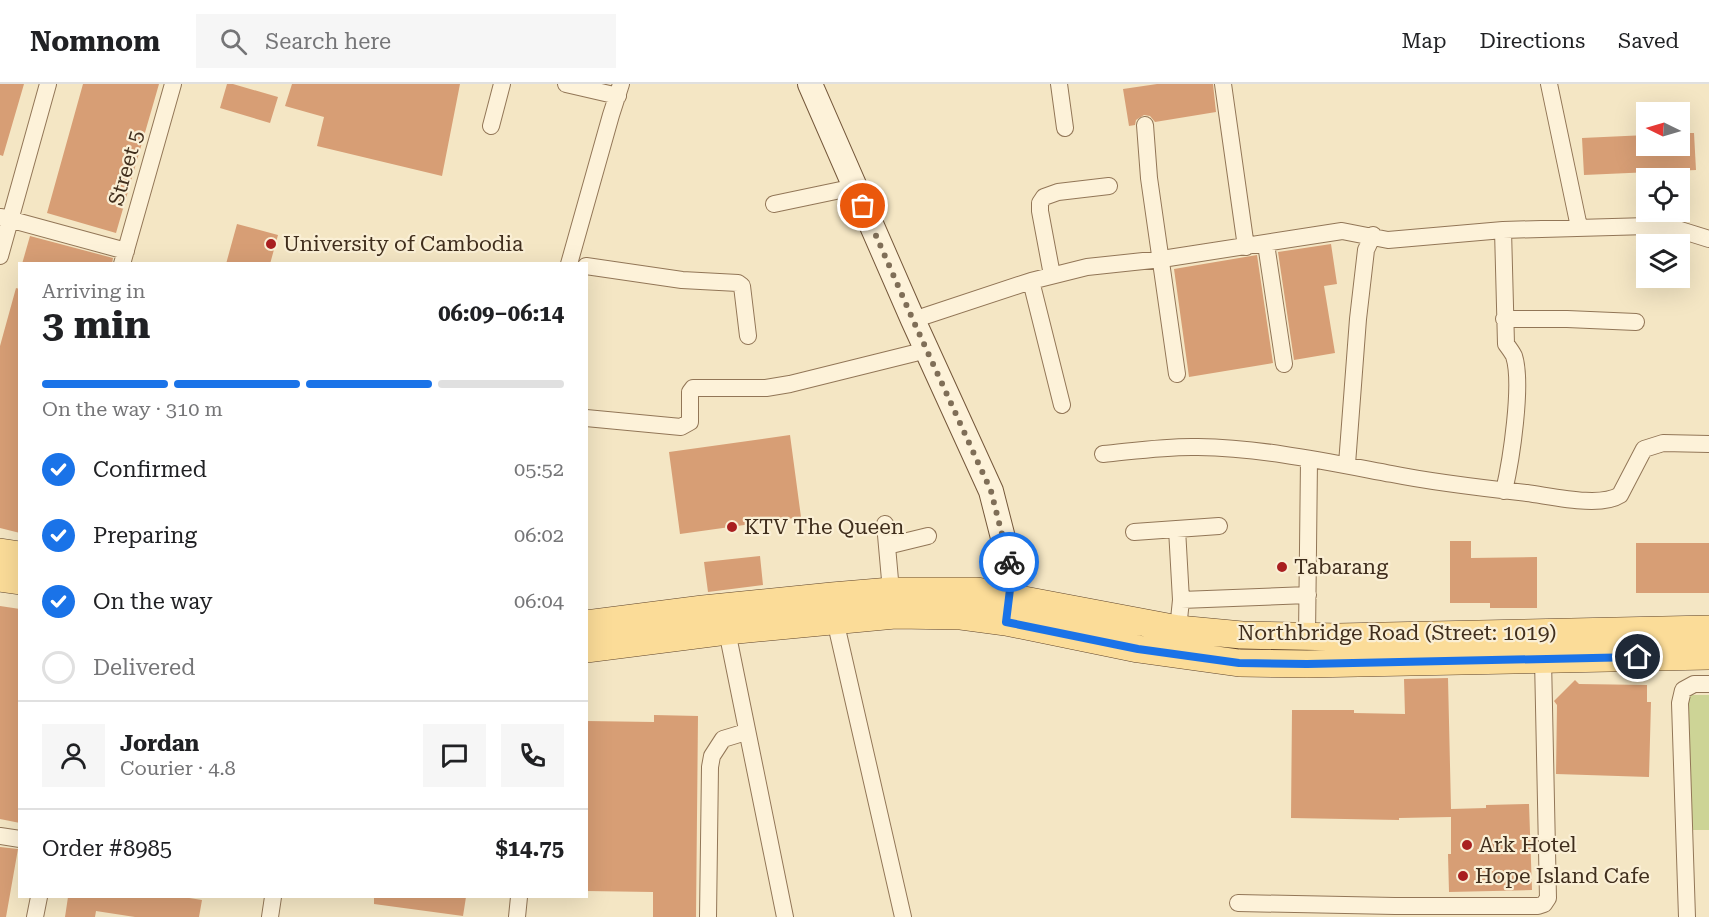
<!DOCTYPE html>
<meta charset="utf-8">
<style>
body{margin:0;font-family:"Roboto Serif",serif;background:#f6f6f6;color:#202124;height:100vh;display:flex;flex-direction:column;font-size:22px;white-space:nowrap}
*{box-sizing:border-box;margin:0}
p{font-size:20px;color:#757577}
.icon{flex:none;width:33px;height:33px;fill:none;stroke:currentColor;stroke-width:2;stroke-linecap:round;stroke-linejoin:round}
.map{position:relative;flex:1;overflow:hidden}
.side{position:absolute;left:18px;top:178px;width:570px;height:636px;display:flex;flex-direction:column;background:#fff;border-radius:0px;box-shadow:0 6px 24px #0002}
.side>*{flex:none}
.needle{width:39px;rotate:275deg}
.buttons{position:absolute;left:1636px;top:18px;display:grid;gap:12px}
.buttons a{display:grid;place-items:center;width:54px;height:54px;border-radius:0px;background:#fff;box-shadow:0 6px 24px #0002;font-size:30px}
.pin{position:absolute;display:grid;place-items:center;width:51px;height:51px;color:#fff;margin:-26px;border:3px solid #fff;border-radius:50%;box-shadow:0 2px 6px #0007}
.courier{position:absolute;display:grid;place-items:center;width:60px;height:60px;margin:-30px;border:4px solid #1a73e8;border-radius:50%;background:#fff;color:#222;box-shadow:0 2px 8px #0007}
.summary em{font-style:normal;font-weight:700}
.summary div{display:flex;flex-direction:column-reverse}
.summary{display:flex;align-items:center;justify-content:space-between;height:102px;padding:0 24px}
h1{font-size:39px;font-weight:700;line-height:45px}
.bar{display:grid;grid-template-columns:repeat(4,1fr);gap:9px 6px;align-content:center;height:72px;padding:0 24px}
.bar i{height:8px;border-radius:4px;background:#e0e0e0}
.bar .active{background:#1a73e8}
.bar p{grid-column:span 4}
.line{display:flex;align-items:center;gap:15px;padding:0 24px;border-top:2px solid #e0e0e0}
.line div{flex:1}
.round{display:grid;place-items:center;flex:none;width:63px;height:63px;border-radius:0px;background:#f6f6f6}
ol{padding:0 24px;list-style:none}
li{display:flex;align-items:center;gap:18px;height:66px}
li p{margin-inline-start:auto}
li .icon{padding:6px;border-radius:50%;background:#1a73e8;color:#fff;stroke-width:4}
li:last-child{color:#757577}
li i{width:33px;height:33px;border:3px solid #e0e0e0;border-radius:50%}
header{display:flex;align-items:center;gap:36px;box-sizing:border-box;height:84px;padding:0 30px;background:#fff;border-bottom:2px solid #e0e0e0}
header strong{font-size:28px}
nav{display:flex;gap:33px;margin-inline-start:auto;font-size:21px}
.search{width:420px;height:54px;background:#f6f6f6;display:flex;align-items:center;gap:15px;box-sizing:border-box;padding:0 21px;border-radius:0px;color:#757577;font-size:22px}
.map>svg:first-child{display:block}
</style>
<header>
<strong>Nomnom</strong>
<div class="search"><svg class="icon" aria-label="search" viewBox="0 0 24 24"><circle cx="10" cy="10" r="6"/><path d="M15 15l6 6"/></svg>Search here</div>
<nav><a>Map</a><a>Directions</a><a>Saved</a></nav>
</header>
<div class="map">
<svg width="1709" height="833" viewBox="0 0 1709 833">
<rect width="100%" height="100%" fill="#f4e6c4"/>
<path fill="#cdd496" d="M1684,611H1709V746H1685Z"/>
<path fill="#d79e75" d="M0,0H24L3,72L0,71Z
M83,0H159L116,149L47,129Z
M227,0H233L278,13L270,39L220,24Z
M292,0H460L442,92L317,62L324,33L285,22Z
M1157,0H1213L1216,28L1155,38L1150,32L1144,31L1136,36L1135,41L1129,42L1123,5Z
M1680,49H1694L1696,86L1584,91L1582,54L1647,51V62H1680Z
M237,140L278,151L270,180H226Z
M30,152L113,174L112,180H22Z
M1331,160L1337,200L1324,202L1335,269L1294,276L1278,168Z
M1257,171L1273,279L1189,293L1174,185Z
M16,204L20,205V449L0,444V262Z
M790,351L801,433L680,450L669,368Z
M1450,457H1471V474L1537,473V524H1490V519H1450Z
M1636,459H1709V509H1636Z
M760,472L763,501L708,508L704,478Z
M0,522L20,525V739L0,735Z
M1448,594L1451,725L1486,724V721L1529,720L1532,806L1449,808L1448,770H1451V733L1399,734V736L1291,734L1292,626H1354V629L1405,630L1404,595Z
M1575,596L1579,600L1647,601V618H1651L1649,693L1556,690L1557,621L1554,617Z
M654,631L698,632L696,833H653V808L586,807V637L654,638Z
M0,763L18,765L6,833H0Z
M68,813H183L202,816L199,833H135L96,827L95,833H65Z
M374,813H466L463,832L374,820Z"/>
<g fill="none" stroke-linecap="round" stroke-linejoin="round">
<defs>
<path id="street" d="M566,0L618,12
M1059,0L1065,44
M1223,0L1246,163
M1549,0L1579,143
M1145,41L1149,94L1177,290
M491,42L502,0
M774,120L855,103
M1,133L126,167
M1503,146L1506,260C1509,264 1512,268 1514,272C1523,300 1511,377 1504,407
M1266,160L1284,280
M0,172L48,0
M122,180L173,0
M569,180L611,31L621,0
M586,182L682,196L738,199L742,202L748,252
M1052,191L1040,127V119L1044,113L1058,108L1109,102
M1031,197L1062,321
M1504,235H1567L1636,238
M913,236L1031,197L1087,183L1162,175L1342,147L1388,156L1503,146L1648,142L1677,145L1709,155
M586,334L681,343L690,338V308L693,304H766L790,300L927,266
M1103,370C1134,367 1167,362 1198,363C1263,364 1328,378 1392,390C1436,399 1482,404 1527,409C1551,412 1600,424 1620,411L1644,365L1663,359L1709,360
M1347,380L1358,235L1366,166L1373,151
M885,440L891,507
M1177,445L1181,516L1178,545
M1134,448L1219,442
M887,462L928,452
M1181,516L1308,511
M835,536L903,833
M727,547L785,833
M1307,553L1309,376
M0,752L20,755
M1238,819L1395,822H1538L1544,820L1548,814L1543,575
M35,833L39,813
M270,833L273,813
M517,833L519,813
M708,833L710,683L712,672L723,655L746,648
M1687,833L1680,619L1683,606L1694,600H1709"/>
<path id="secondary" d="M810,0L913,236L991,407L1012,489L1007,532"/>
<path id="primary" d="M0,468L20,471
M0,494L20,497
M586,540L703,525L832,512L891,507H977L1178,545L1242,551L1338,553L1709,545
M586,565L727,547L895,531L961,532L1006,538L1138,565L1239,579L1307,580L1709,572"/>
</defs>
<use href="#street" stroke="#927657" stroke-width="18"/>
<use href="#secondary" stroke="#74573a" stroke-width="26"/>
<use href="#primary" stroke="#5f442c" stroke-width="28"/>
<use href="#street" stroke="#fdf2d9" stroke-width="16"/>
<use href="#secondary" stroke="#fdf2d9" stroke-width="24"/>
<use href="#primary" stroke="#fbdc98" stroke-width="27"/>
</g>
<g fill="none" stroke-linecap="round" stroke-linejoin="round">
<path stroke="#7f6e57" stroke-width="6" stroke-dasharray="0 10.8" d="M863,122L913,236L991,407L1009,478"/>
<path stroke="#1a73e8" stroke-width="8" d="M1009,478L1012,489L1006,538L1138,565L1239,579L1307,580L1638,573"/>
</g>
<g fill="#a91f20" stroke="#faefd5" stroke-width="2">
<circle cx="271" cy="160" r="6"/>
<circle cx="732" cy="443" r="6"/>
<circle cx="1282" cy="483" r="6"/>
<circle cx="1467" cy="761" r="6"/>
<circle cx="1463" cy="792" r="6"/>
</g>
<g text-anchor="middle" stroke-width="4.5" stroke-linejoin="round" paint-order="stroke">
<g font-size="21" fill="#402e1d" stroke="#faefd5">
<text transform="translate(126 84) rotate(-74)" y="7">Street 5</text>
<text x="1397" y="556">Northbridge Road (Street: 1019)</text>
</g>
<g font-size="21" fill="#402e1d" stroke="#faefd5" text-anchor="start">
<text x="283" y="167">University of Cambodia</text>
<text x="744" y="450">KTV The Queen</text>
<text x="1294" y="490">Tabarang</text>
<text x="1479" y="768">Ark Hotel</text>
<text x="1475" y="799">Hope Island Cafe</text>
</g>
</g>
</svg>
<div class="buttons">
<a><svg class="needle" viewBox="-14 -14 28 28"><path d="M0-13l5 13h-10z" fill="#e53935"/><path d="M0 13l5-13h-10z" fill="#757577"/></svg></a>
<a><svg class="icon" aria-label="locate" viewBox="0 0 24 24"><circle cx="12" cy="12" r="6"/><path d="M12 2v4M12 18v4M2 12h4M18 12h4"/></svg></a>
<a><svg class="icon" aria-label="layers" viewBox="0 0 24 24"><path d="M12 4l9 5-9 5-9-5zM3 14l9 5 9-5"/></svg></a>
</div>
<div class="pin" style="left:863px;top:122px;background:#ea580c"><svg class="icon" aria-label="bag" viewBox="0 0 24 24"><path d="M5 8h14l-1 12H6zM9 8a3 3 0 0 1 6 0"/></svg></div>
<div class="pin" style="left:1638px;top:573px;background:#1f2937"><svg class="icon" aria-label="home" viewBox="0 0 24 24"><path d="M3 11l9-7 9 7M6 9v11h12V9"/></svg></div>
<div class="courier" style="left:1009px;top:478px"><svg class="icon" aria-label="bike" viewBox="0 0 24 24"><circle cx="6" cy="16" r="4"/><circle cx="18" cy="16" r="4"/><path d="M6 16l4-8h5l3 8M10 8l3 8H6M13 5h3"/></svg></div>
<section class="side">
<div class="summary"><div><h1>3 min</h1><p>Arriving in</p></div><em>06:09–06:14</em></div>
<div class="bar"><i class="active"></i><i class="active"></i><i class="active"></i><i></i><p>On the way · 310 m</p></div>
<ol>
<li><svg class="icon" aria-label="check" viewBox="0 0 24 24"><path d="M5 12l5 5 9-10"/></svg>Confirmed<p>05:52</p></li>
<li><svg class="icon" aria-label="check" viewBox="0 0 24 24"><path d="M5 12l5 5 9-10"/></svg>Preparing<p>06:02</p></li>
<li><svg class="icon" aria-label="check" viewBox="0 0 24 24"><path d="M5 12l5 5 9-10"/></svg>On the way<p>06:04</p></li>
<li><i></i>Delivered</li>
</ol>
<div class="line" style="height:108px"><a class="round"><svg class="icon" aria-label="person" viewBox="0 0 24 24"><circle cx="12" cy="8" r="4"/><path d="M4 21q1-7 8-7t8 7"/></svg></a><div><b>Jordan</b><p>Courier · 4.8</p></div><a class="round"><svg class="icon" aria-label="chat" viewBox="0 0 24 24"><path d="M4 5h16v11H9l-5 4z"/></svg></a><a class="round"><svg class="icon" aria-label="phone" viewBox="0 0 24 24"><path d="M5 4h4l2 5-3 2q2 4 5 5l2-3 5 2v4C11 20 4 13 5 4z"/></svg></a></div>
<div class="line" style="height:78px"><div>Order #8985</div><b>$14.75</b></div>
</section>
</div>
